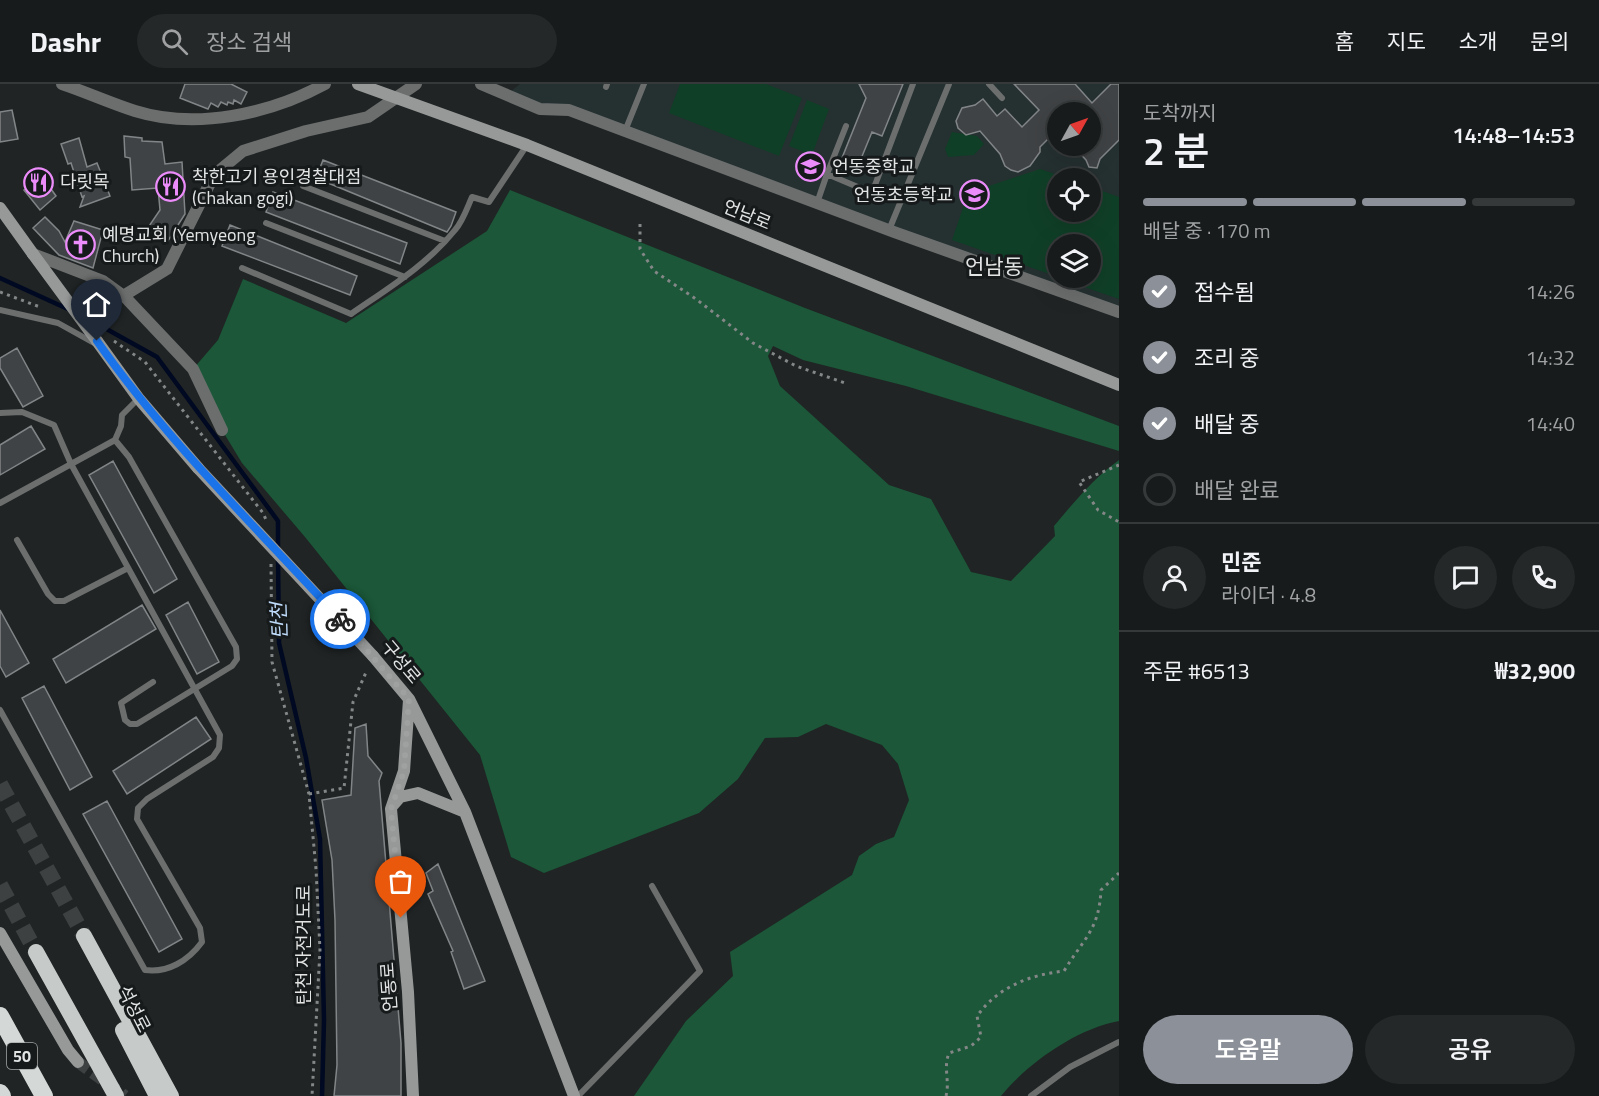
<!DOCTYPE html>
<html lang="ko">
<meta charset="utf-8">
<style>
body{margin:0;font-family:"Titillium Web","Noto Sans KR",sans-serif;background:#252828;color:#f1f3f6;height:100vh;display:flex;flex-direction:column;font-size:22px;white-space:nowrap}
*{box-sizing:border-box;margin:0}
p{font-size:20px;color:#9fa1a3}
.icon{flex:none;width:33px;height:33px;fill:none;stroke:currentColor;stroke-width:2;stroke-linecap:round;stroke-linejoin:round}
.map{position:relative;flex:1;overflow:hidden}
.side{display:flex;flex-direction:column;background:#181b1b;width:480px}
.side>*{flex:none}
.needle{width:39px;rotate:50deg}
.controls{position:absolute;left:1047px;top:18px;display:grid;gap:12px}
.controls a{display:grid;place-items:center;width:54px;height:54px;border-radius:50%;background:#181b1b;box-shadow:0 6px 24px #0002,0 0 0 2px #36393a;font-size:30px}
.pin{position:absolute;display:grid;place-items:center;width:51px;height:51px;color:#fff;margin:-62px -26px;border-radius:50% 50% 50% 0;rotate:-45deg;box-shadow:0 0 6px #0007}
.pin .icon{rotate:45deg}
.courier{position:absolute;display:grid;place-items:center;width:60px;height:60px;margin:-30px;border:4px solid #1a73e8;border-radius:50%;background:#fff;color:#222;box-shadow:0 2px 8px #0007}
.head em{font-style:normal;font-weight:600}
.head div{display:flex;flex-direction:column-reverse}
.head{display:flex;align-items:center;justify-content:space-between;height:102px;padding:0 24px}
h1{font-size:39px;font-weight:600;line-height:45px}
.bar{display:grid;grid-template-columns:repeat(4,1fr);gap:9px 6px;align-content:center;height:72px;padding:0 24px}
.bar i{height:8px;border-radius:4px;background:#36393a}
.bar .selected{background:#8c9099}
.bar p{grid-column:span 4}
.line{display:flex;align-items:center;gap:15px;padding:0 24px;border-top:2px solid #36393a}
.line div{flex:1}
.round{display:grid;place-items:center;flex:none;width:63px;height:63px;border-radius:32px;background:#252828}
ol{padding:0 24px;list-style:none}
li{display:flex;align-items:center;gap:18px;height:66px}
li p{margin-inline-start:auto}
li .icon{padding:6px;border-radius:50%;background:#8c9099;color:#fff;stroke-width:4}
li:last-child{color:#9fa1a3}
li i{width:33px;height:33px;border:3px solid #36393a;border-radius:50%}
.action{display:flex;gap:12px;margin-top:auto;padding:12px 24px}
.action a{flex:1;height:69px;border-radius:36px;background:#8c9099;color:#fff;font-size:24px;font-weight:600;line-height:69px;text-align:center}
.action a+a{background:#252828;color:#f1f3f6}
header{display:flex;align-items:center;gap:36px;box-sizing:border-box;height:84px;padding:0 30px;background:#181b1b;border-bottom:2px solid #36393a}
header strong{font-size:28px}
nav{display:flex;gap:33px;margin-inline-start:auto;font-size:21px}
.search{width:420px;height:54px;background:#252828;display:flex;align-items:center;gap:15px;box-sizing:border-box;padding:0 21px;border-radius:33px;color:#9fa1a3;font-size:22px}
main{display:flex;flex:1;min-height:0}
.map>svg:first-child{display:block}
</style>
<header>
<strong>Dashr</strong>
<div class="search"><svg class="icon" aria-label="search" viewBox="0 0 24 24"><circle cx="10" cy="10" r="6"/><path d="M15 15l6 6"/></svg>장소 검색</div>
<nav><a>홈</a><a>지도</a><a>소개</a><a>문의</a></nav>
</header>
<main>
<div class="map">
<svg width="1119" height="1012" viewBox="0 0 1119 1012">
<rect width="100%" height="100%" fill="#202424"/>
<path fill="#253031" fill-rule="evenodd" d="M520,0H1119V228L569,26L506,11ZM1058,28H1090V62H1058ZM1058,94H1090V128H1058ZM1058,160H1090V194H1058Z"/>
<path fill="#103f27" d="M680,0H766L802,14L779,72L669,29Z
M807,16L829,25L812,71L789,62Z
M952,48L977,52L984,60L974,71L948,73L945,65Z
M1040,85L1067,94H1058V128H1090L1091,103L1119,113V215L1058,194H1090V160H1058V193L952,156L968,109Z"/>
<path fill="#1b5738" d="M510,106L805,224L1119,342V367L906,302L803,276L773,262L768,272L780,302L889,401L931,415L971,488L1011,497L1055,452L1054,442C1074,418 1094,394 1119,376V937C1076,945 1028,979 1001,1012H634L686,937L733,892L730,868L852,791L859,772L876,760L894,753L909,716L898,680L882,661L826,640L798,653L765,654L738,695L699,729L544,789L511,773L480,671L305,453L242,379L222,346L193,285L218,256L243,195L346,239L487,147Z"/>
<g fill="none" stroke-linecap="round" stroke-linejoin="round">
<path stroke="#000922" stroke-width="4.5" d="M0,194L70,226
M83,232L157,273L278,437V465
M278,473L279,559L306,674L320,755L324,936L322,1012"/>
</g>
<path fill="#404345" stroke="#828587" stroke-width="1.5" d="M185,0H231L247,8L241,20L234,16L233,20L228,18L227,21L221,18L218,23L211,19L208,25L180,14Z
M859,0H903L882,52L872,48L856,87L840,79L866,14Z
M1014,0H1075L1092,19L1111,0H1119V56L1100,75L1097,84L1089,83L1086,76L1073,62H1090V28H1058V45L1040,63V68L1030,82L1018,88L1011,86L1005,82L1000,70L980,47L966,51L958,44L956,37L962,24L975,21L983,15L997,32L1005,25L1022,43L1039,26Z
M12,26L18,55L0,58V28Z
M124,52L142,54V57L162,58L165,80L182,78L185,130L166,160L147,145L160,126L158,104L132,106L130,74L125,73Z
M79,54L87,83L97,79L110,112L80,123L84,112L82,113L71,79L68,80L61,60Z
M323,76L456,128L451,142L447,148L316,94Z
M41,91L56,112L40,126L24,106Z
M273,108L407,159L400,180L266,128Z
M45,133L59,147L65,158L74,137L103,146L93,184L59,171L33,144Z
M230,141L357,192L350,211L222,162Z
M17,264L43,312L23,323L0,284V274Z
M31,342L45,365L0,391V361Z
M113,377L177,495L154,509L89,391Z
M188,518L219,578L197,590L166,531Z
M142,521L156,545L66,599L53,575Z
M0,526L29,579L6,593L0,582Z
M44,602L92,693L70,706L22,614Z
M196,633L211,655L127,710L113,687Z
M366,640L368,672L382,689L379,697L401,959V1012H334L337,981L335,836L332,776L322,716L351,711L355,644Z
M107,717L182,855L159,868L83,730Z
M438,780L485,897L464,905L451,868L453,867L428,810L433,807L426,789Z"/>
<g fill="none" stroke-linecap="round" stroke-linejoin="round">
<path stroke="#3d4141" stroke-width="12" stroke-dasharray="12 6" stroke-linecap="butt" d="M78,978L125,1012"/>
<path stroke="#3d4141" stroke-width="16" stroke-dasharray="16 8" stroke-linecap="butt" d="M0,700L84,852
M0,801L36,868"/>
<path stroke="#848787" stroke-width="3" stroke-dasharray="3 4.5" stroke-linecap="butt" d="M640,140V165L654,187L696,215L753,259L796,282L845,299
M0,208L40,223
M114,257L145,278L263,429L267,438
M1119,381L1079,398L1098,426L1119,438
M271,480L272,578L309,710L316,785L320,866L312,1012
M309,710L344,704L353,618L367,586
M946,1012C950,997 943,984 949,969L971,962L981,953L977,932C998,903 1029,891 1064,887C1084,854 1099,846 1101,806L1119,789"/>
<path stroke="#6c6e6e" stroke-width="6" d="M989,0L1002,14
M606,3L607,0
M625,47L644,0
M827,90L846,42
M303,102L445,157
M817,119L827,90L872,109L913,0
M266,139L405,193
M889,146L949,0
M242,184L351,230C387,205 427,181 455,146C463,137 467,124 472,113L489,118L527,61
M0,226L58,239L94,259
M0,329L22,328L54,341L71,380L220,651L219,664L213,673L147,715L138,724L137,735L200,844L202,858C188,877 168,889 145,886L0,626
M115,356L129,373L236,563L237,575L232,582L137,640H130L125,636L121,619L153,598
M0,419L115,356L121,342L122,331L138,315
M17,456L48,510L55,517H64L128,484
M578,1012L700,887L652,802
M1031,1012L1070,983L1119,958"/>
<path stroke="#6c6e6e" stroke-width="12" d="M62,0C86,8 110,19 135,27C196,46 270,30 325,0
M481,0L540,25L569,26L894,148L1119,228
M33,170L103,197L125,213L193,285L222,346
M123,212L167,185L214,91L243,67L306,47L368,33L416,0"/>
<path stroke="#969998" stroke-width="12" d="M358,0L527,61L1119,301
M0,124L33,170
M97,257L139,315L198,384
M373,572L409,615L465,728L574,1012
M409,616L404,687L391,725L408,908L413,1012
M393,721L400,713L418,709L465,728
M0,849L68,966L78,978"/>
<path stroke="#c6cac8" stroke-width="16" d="M84,852L171,1012
M36,868L116,1012
M123,946L157,1012"/>
<path stroke="#d4d9d7" stroke-width="18" d="M0,932L44,1012
M0,1009L2,1012"/>
<path stroke="#969998" stroke-width="12" d="M33,170L97,257
M198,384L373,572"/>
</g>
<g fill="none" stroke-linecap="round" stroke-linejoin="round">
<path stroke="#9fa1a1" stroke-width="6" stroke-dasharray="0 10.8" d="M340,535L409,615L404,687L391,725L401,834"/>
<path stroke="#1a73e8" stroke-width="8" d="M97,257C168,358 257,444 340,535"/>
</g>
<defs>
<symbol id="school-ring" viewBox="-11 -11 22 22"><circle r="9.5" fill="#171a1b" stroke="#ec8cfa" stroke-width="1.5"/><path d="M0-5L7-2L0 1L-7-2ZM-4 1L0 2.5L4 1V4Q0 6-4 4Z" fill="#ec8cfa"/></symbol>
<symbol id="restaurant-ring" viewBox="-11 -11 22 22"><circle r="9.5" fill="#171a1b" stroke="#ec8cfa" stroke-width="1.5"/><path d="M-5-6h1v4h1v-4h1v4h1v-4h1v5L-1.5 .5V6h-2V.5L-5-1ZM5-6V6H3V1.5H1.5Q1.5-4 5-6Z" fill="#ec8cfa"/></symbol>
<symbol id="church-ring" viewBox="-11 -11 22 22"><circle r="9.5" fill="#171a1b" stroke="#ec8cfa" stroke-width="1.5"/><path d="M-1.2-6h2.4v3.5h3.3v2.4h-3.3V6h-2.4V-.1h-3.3v-2.4h3.3Z" fill="#ec8cfa"/></symbol>
</defs>
<g fill-rule="evenodd">
<use href="#school-ring" x="794" y="66" width="33" height="33"/>
<use href="#restaurant-ring" x="22" y="82" width="33" height="33"/>
<use href="#restaurant-ring" x="154" y="86" width="33" height="33"/>
<use href="#school-ring" x="958" y="94" width="33" height="33"/>
<use href="#church-ring" x="64" y="144" width="33" height="33"/>
</g>
<g text-anchor="middle" stroke-width="6" stroke-linejoin="round" paint-order="stroke">
<rect fill="#171a1b" stroke="#a6a8a8" stroke-width="1.5" x="7" y="959" width="30" height="26" rx="4.5"/>
<g font-size="16" font-weight="bold" fill="#e3e5e5">
<text x="22" y="978">50</text>
</g>
<g font-size="18" fill="#e3e5e5" stroke="#171a1b" text-anchor="start">
<text x="832" y="89">언동중학교</text>
<text x="192" y="99">착한고기 용인경찰대점<tspan x="192" dy="21">(Chakan gogi)</tspan></text>
<text x="60" y="104">다릿목</text>
<text x="953" y="117" text-anchor="end">언동초등학교</text>
<text x="102" y="157">예명교회 (Yemyeong<tspan x="102" dy="21">Church)</tspan></text>
</g>
<g font-size="18" fill="#e3e5e5" stroke="#171a1b">
<text transform="translate(747 131) rotate(22)" y="6">언남로</text>
<text transform="translate(401 578) rotate(50)" y="6">구성로</text>
<text transform="translate(304 861) rotate(-90)" y="6">탄천 자전거도로</text>
<text transform="translate(389 903) rotate(-94)" y="6">언동로</text>
<text transform="translate(134 925) rotate(63)" y="6">석성로</text>
</g>
<g font-size="20" font-style="italic" fill="#bedaf9" stroke="#171a1b">
<text transform="translate(279 537) rotate(-92)" y="7">탄천</text>
</g>
<g font-size="21" fill="#e3e5e5" stroke="#171a1b">
<text x="994" y="190">언남동</text>
</g>
</g>
</svg>
<div class="controls">
<a><svg class="needle" viewBox="-14 -14 28 28"><path d="M0-13l5 13h-10z" fill="#e53935"/><path d="M0 13l5-13h-10z" fill="#9fa1a3"/></svg></a>
<a><svg class="icon" aria-label="locate" viewBox="0 0 24 24"><circle cx="12" cy="12" r="6"/><path d="M12 2v4M12 18v4M2 12h4M18 12h4"/></svg></a>
<a><svg class="icon" aria-label="layers" viewBox="0 0 24 24"><path d="M12 4l9 5-9 5-9-5zM3 14l9 5 9-5"/></svg></a>
</div>
<div class="pin" style="left:401px;top:834px;background:#ea580c"><svg class="icon" aria-label="bag" viewBox="0 0 24 24"><path d="M5 8h14l-1 12H6zM9 8a3 3 0 0 1 6 0"/></svg></div>
<div class="pin" style="left:97px;top:257px;background:#1f2937"><svg class="icon" aria-label="home" viewBox="0 0 24 24"><path d="M3 11l9-7 9 7M6 9v11h12V9"/></svg></div>
<div class="courier" style="left:340px;top:535px"><svg class="icon" aria-label="bike" viewBox="0 0 24 24"><circle cx="6" cy="16" r="4"/><circle cx="18" cy="16" r="4"/><path d="M6 16l4-8h5l3 8M10 8l3 8H6M13 5h3"/></svg></div>
</div>
<section class="side">
<div class="head"><div><h1>2 분</h1><p>도착까지</p></div><em>14:48–14:53</em></div>
<div class="bar"><i class="selected"></i><i class="selected"></i><i class="selected"></i><i></i><p>배달 중 · 170 m</p></div>
<ol>
<li><svg class="icon" aria-label="check" viewBox="0 0 24 24"><path d="M5 12l5 5 9-10"/></svg>접수됨<p>14:26</p></li>
<li><svg class="icon" aria-label="check" viewBox="0 0 24 24"><path d="M5 12l5 5 9-10"/></svg>조리 중<p>14:32</p></li>
<li><svg class="icon" aria-label="check" viewBox="0 0 24 24"><path d="M5 12l5 5 9-10"/></svg>배달 중<p>14:40</p></li>
<li><i></i>배달 완료</li>
</ol>
<div class="line" style="height:108px"><a class="round"><svg class="icon" aria-label="person" viewBox="0 0 24 24"><circle cx="12" cy="8" r="4"/><path d="M4 21q1-7 8-7t8 7"/></svg></a><div><b>민준</b><p>라이더 · 4.8</p></div><a class="round"><svg class="icon" aria-label="chat" viewBox="0 0 24 24"><path d="M4 5h16v11H9l-5 4z"/></svg></a><a class="round"><svg class="icon" aria-label="phone" viewBox="0 0 24 24"><path d="M5 4h4l2 5-3 2q2 4 5 5l2-3 5 2v4C11 20 4 13 5 4z"/></svg></a></div>
<div class="line" style="height:78px"><div>주문 #6513</div><b>₩32,900</b></div>
<div class="action"><a>도움말</a><a>공유</a></div>
</section>
</main>
